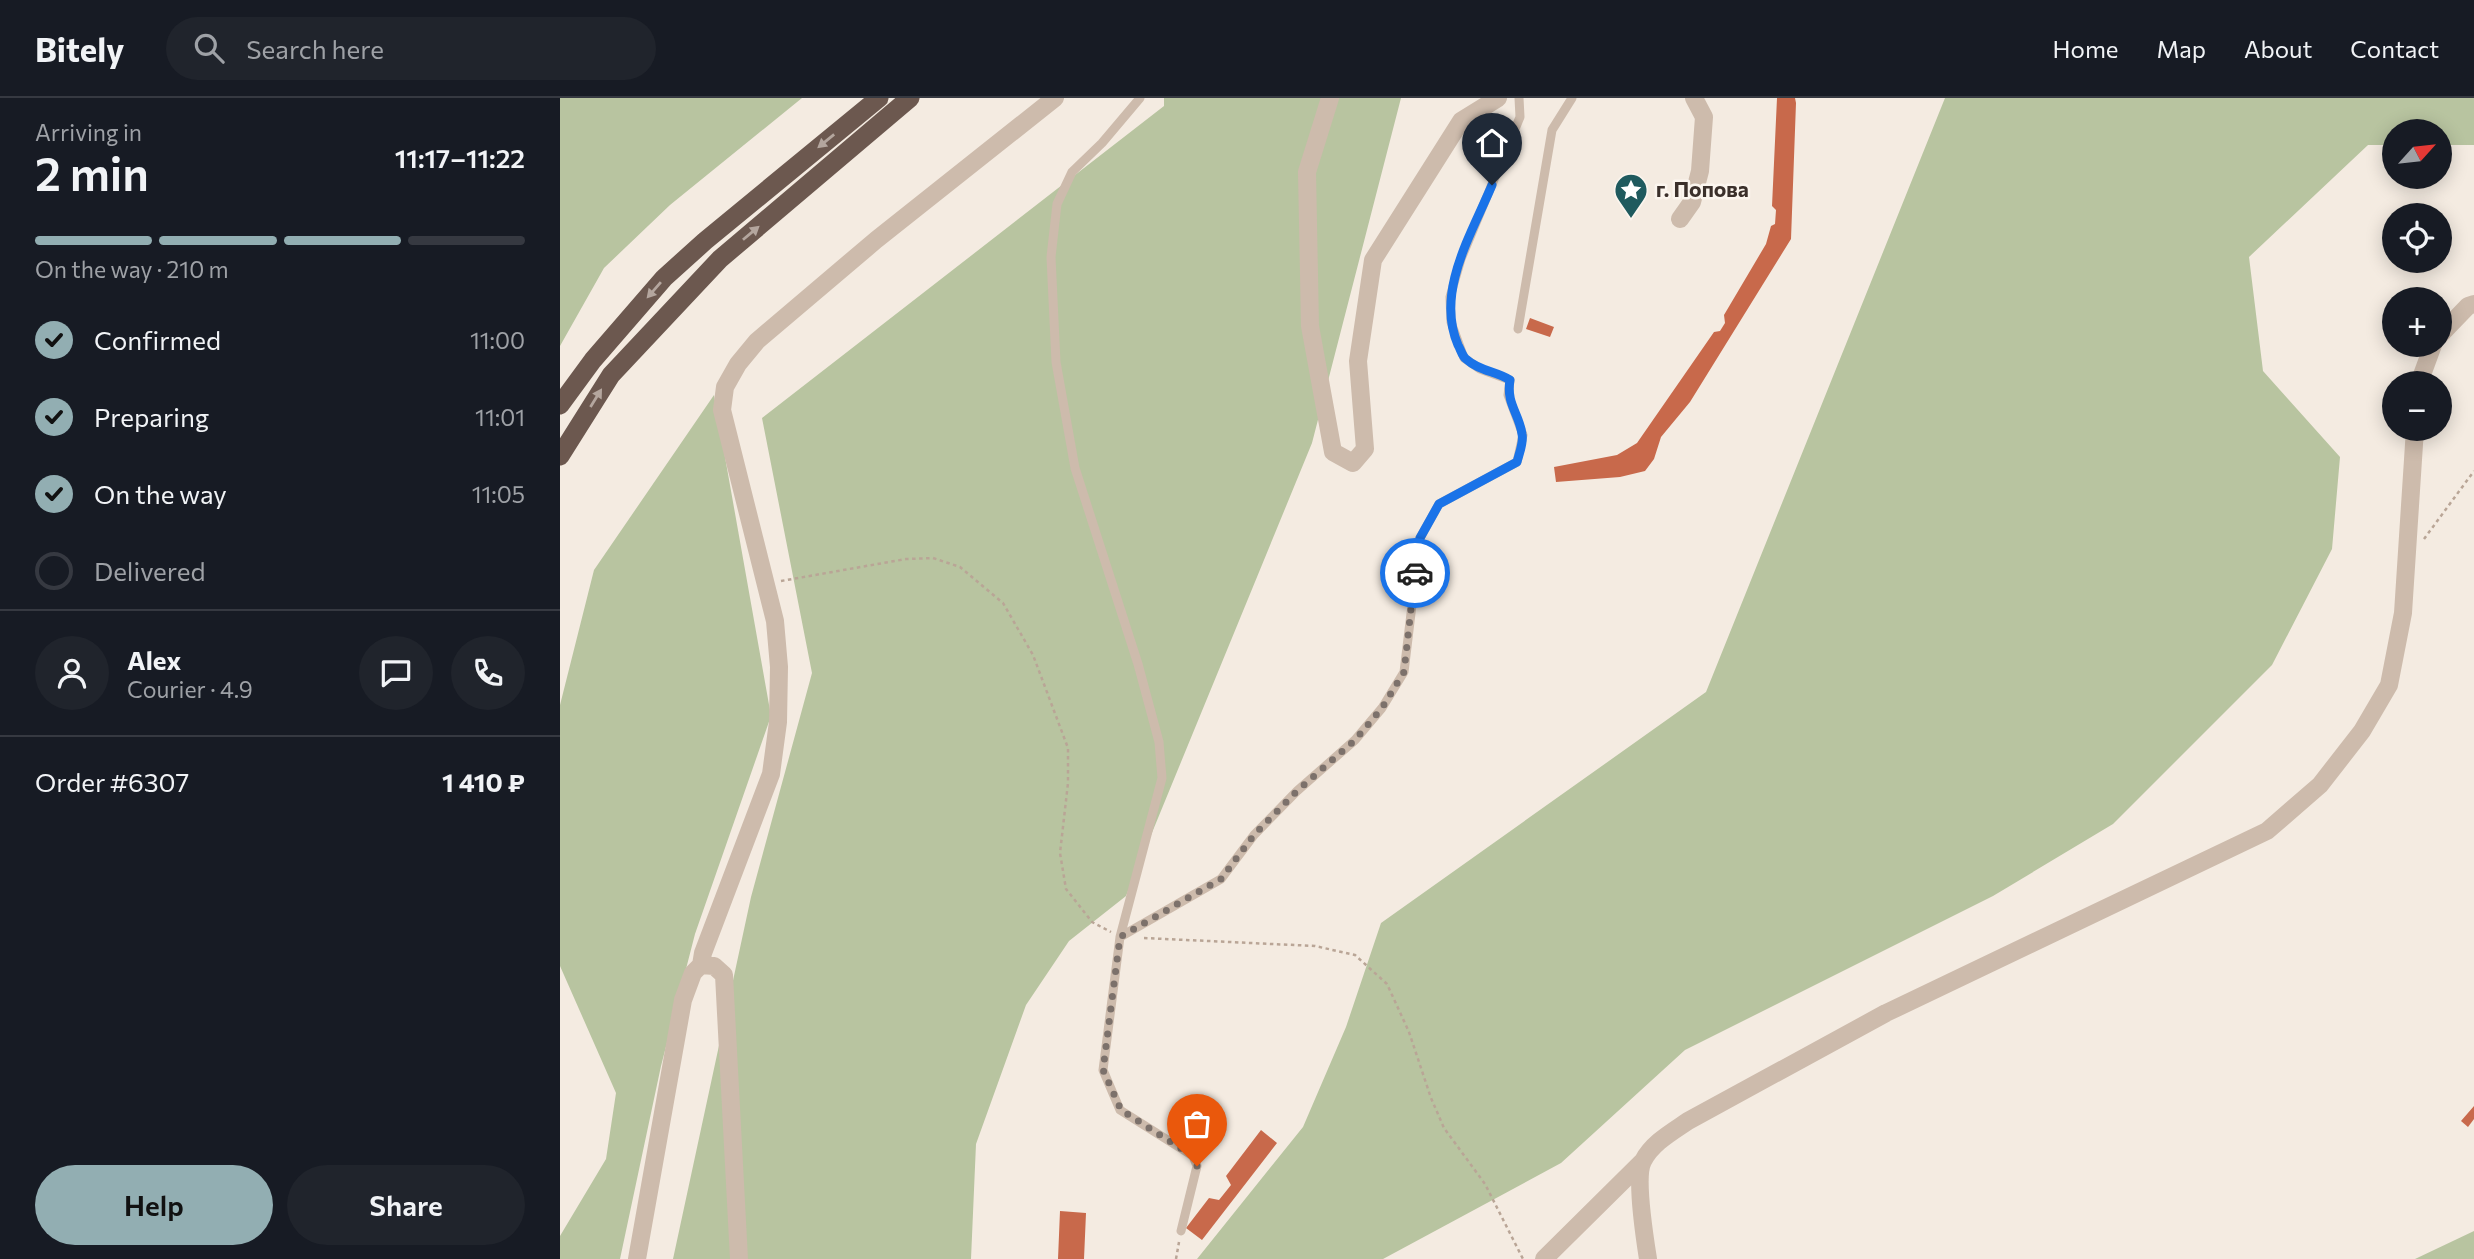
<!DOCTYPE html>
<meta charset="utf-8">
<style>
body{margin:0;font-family:Commissioner,sans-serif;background:#20242c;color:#f1f3f6;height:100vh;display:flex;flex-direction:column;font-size:26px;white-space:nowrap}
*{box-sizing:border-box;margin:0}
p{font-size:23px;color:#9ea1a6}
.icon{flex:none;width:38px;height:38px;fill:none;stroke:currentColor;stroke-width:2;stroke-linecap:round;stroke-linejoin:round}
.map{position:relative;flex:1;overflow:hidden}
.drawer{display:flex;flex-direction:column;background:#171b24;width:560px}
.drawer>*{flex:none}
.needle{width:46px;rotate:63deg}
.buttons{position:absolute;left:1822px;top:21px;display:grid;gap:14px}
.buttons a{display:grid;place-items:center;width:70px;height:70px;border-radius:50%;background:#171b24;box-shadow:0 4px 18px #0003;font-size:35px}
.pin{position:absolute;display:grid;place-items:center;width:60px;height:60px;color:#fff;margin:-72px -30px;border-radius:50% 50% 50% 0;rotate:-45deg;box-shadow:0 0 7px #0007}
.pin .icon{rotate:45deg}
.courier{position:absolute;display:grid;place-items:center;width:70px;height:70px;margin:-35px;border:5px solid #1a73e8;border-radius:50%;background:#fff;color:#222;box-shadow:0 2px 9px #0007}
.overview em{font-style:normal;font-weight:600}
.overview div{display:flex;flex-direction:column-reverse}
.overview{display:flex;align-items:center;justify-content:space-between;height:119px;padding:0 35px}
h1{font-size:46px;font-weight:600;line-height:52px}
.bar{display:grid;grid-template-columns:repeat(4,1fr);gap:10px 7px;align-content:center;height:84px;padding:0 35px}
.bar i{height:9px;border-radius:5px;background:#363941}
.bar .selected{background:#92aeb2}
.bar p{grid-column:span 4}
.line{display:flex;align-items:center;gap:18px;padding:0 35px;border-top:2px solid #363941}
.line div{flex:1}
.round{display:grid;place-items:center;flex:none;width:74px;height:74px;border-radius:37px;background:#20242c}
ol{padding:0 35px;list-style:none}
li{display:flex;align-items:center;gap:21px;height:77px}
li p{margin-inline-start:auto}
li .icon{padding:7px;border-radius:50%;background:#92aeb2;color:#111;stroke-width:4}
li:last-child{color:#9ea1a6}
li i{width:38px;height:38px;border:4px solid #363941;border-radius:50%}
.button{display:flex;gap:14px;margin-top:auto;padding:14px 35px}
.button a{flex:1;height:80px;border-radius:42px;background:#92aeb2;color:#111;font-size:28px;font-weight:600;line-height:80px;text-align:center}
.button a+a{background:#20242c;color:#f1f3f6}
header{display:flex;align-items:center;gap:42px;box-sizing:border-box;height:98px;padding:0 35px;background:#171b24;border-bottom:2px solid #363941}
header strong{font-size:33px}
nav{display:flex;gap:38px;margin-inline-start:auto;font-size:24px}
.search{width:490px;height:63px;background:#20242c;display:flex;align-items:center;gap:18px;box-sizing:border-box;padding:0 24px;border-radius:38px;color:#9ea1a6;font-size:26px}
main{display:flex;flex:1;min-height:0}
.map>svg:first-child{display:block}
</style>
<header>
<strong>Bitely</strong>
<div class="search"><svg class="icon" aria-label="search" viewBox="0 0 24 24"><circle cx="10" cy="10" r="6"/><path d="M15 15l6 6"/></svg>Search here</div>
<nav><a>Home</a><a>Map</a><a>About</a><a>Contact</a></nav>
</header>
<main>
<section class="drawer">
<div class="overview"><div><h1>2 min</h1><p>Arriving in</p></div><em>11:17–11:22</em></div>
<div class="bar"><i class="selected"></i><i class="selected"></i><i class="selected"></i><i></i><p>On the way · 210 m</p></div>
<ol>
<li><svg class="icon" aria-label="check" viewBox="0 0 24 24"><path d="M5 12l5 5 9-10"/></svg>Confirmed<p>11:00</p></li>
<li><svg class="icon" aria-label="check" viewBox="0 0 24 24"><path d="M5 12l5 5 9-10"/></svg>Preparing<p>11:01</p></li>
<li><svg class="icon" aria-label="check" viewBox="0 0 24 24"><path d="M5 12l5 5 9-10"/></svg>On the way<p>11:05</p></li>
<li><i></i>Delivered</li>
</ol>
<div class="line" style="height:126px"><a class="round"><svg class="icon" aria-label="person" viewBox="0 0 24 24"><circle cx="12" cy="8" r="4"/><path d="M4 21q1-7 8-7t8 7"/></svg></a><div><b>Alex</b><p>Courier · 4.9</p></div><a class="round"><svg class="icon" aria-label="chat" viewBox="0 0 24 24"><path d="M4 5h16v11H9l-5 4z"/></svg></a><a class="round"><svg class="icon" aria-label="phone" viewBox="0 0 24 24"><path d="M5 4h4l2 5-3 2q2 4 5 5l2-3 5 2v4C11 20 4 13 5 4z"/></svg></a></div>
<div class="line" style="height:91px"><div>Order #6307</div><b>1 410 ₽</b></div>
<div class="button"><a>Help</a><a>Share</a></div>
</section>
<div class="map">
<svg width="1914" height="1161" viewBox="0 0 1914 1161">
<rect width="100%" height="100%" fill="#f4ebe1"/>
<path fill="#b8c4a0" d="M0,0H242L110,107L44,170L0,248Z
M604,0H841L752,345L566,798L509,843L466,907L416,1046L411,1161H113L191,799L252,575L202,320L604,8Z
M1385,0H1914V47H1880V33H1834V47H1808L1689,159L1703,273L1780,359L1772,451L1712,567L1553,726L1433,798L1125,952L1001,1065L823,1161H637L743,1029L786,929L821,825L1146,594Z
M154,297L211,618L135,836L101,968L60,1161H0V1138L46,1061L56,995L0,868V607L34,472Z
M1914,1133V1161H1855Z"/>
<path fill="#c8694b" d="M1217,0H1235L1236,5L1231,141L1130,304L1101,339L1094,361L1085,373L1060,379L996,384L994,369L1057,357L1077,345L1154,234L1160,233L1165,225L1164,217L1206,146L1211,128L1215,126L1216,112L1212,108Z
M970,220L994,229L990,239L966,231Z
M1914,1008V1021L1908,1029L1901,1023Z
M701,1032L717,1045L642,1142L626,1130L649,1100L659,1102L671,1087L666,1078Z
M500,1113L526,1115L524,1161H498Z"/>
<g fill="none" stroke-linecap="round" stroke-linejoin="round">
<path stroke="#b9a596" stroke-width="2.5" stroke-dasharray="3.5 3.5" stroke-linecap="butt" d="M1864,441L1914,373
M221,483L346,461L373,460L400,469L443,505L473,557L508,650V685L500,755L506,791L532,824L551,834
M584,840L755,848L795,857L827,886L849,934L871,1000L884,1030L925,1086L963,1161
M616,1161L619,1144"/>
<path stroke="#cdbbac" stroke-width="9" d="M958,231L992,32L1012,0
M560,839L602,680L599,644L578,566L515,370L496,264L491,159L497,106L512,74L542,45L580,0
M621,1133L637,1068L633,1058L560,1012L543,972L560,839L661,781L694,737L737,693L795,642L822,610L844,574L860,440L879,406L957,364L963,337L948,297L950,282L920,271L904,260L891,224L890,199L901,161L960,19L959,0"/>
<path stroke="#cdbbac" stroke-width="18" d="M770,0L747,74L750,228L773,354L793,365L805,351L798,263L813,162L901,23L938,0
M1120,121L1132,104L1140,73L1144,19L1134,0
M1880,237L1908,208L1914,206
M1859,285L1873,247
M141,867L154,868L164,877L179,1161
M77,1161L123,902L133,875L141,867L143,855L211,676L218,624L219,569L215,523L162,312L165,289L178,266L197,243L316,142L495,0
M984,1161L1082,1064
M1088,1161C1085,1142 1075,1078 1083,1063C1092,1045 1112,1034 1128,1023L1326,915L1707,733L1760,687L1802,633L1829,587L1843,515L1855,331"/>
<path stroke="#6c584f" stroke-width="19" d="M0,307L33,262L104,180L145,143L319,0
M0,358L51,277L160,161L350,0"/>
</g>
<defs><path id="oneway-solid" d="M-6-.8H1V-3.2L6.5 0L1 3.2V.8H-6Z" transform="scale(1.75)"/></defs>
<g fill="#b4a69e">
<use href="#oneway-solid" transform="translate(266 43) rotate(141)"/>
<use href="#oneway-solid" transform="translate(191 135) rotate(-40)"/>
<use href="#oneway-solid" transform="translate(94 192) rotate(131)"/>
<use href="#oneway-solid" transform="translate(36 300) rotate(-58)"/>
</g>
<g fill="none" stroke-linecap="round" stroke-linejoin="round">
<path stroke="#7c716b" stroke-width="7" stroke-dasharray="0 12.6" d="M637,1068L633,1058L561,1012L543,972L560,839L661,781L694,737L737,693L795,642L822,610L844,574L855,475"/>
<path stroke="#1a73e8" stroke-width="9" d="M855,475L860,440L879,406L957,364C959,356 964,344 962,336C959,315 946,306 950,282C936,273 919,273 906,261C902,258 901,252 898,247C875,194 912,135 932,87"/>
</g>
<defs>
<symbol id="sight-pin" viewBox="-11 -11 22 30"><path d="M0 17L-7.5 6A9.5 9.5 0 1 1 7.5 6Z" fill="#1f5a5e" stroke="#fbf5ee"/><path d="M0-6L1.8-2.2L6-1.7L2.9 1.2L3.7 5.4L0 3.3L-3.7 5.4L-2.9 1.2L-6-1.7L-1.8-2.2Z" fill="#fff"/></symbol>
</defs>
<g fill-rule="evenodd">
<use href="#sight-pin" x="1052" y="73" width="38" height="52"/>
</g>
<g text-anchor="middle" stroke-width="5" stroke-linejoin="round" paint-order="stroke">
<g font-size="21" font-weight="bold" fill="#3b302b" stroke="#fbf5ee" text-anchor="start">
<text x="1096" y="99">г. Попова</text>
</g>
</g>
</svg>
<div class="buttons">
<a><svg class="needle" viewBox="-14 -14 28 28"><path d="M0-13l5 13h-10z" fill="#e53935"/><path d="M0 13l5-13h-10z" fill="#9ea1a6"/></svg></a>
<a><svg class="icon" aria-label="locate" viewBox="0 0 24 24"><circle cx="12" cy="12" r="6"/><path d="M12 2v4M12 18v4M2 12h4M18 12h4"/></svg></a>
<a>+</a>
<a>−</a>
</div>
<div class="pin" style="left:637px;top:1068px;background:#ea580c"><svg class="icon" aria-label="bag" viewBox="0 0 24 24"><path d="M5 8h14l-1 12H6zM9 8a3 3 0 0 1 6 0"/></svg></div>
<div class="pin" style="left:932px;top:87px;background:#1f2937"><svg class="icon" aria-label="home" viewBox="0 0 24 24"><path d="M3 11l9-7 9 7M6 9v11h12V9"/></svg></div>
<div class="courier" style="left:855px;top:475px"><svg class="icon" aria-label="car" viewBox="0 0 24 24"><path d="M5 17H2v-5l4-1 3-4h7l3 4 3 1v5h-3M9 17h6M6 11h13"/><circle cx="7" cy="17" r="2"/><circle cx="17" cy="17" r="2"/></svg></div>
</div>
</main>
